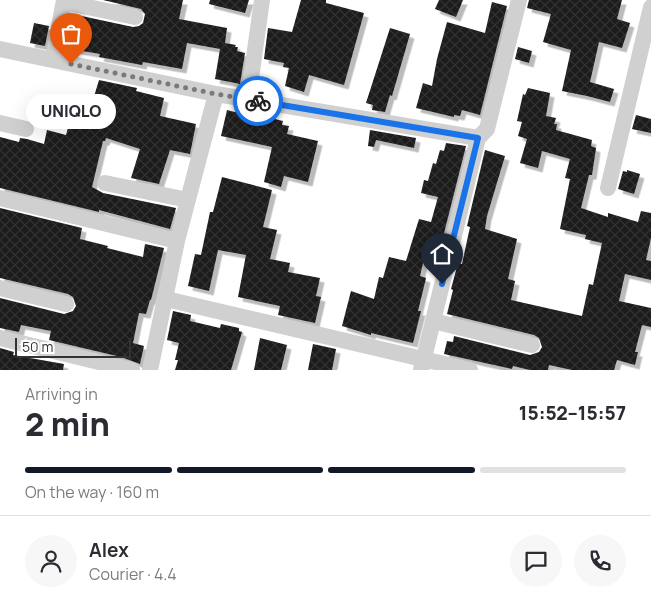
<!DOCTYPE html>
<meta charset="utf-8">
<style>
body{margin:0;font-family:Manrope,sans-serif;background:#f7f7f7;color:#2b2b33;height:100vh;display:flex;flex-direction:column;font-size:19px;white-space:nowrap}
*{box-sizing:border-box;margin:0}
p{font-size:16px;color:#7c7c81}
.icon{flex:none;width:28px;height:28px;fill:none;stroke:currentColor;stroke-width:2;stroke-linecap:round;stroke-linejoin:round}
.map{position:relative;height:370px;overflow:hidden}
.sheet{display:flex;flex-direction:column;background:#fff;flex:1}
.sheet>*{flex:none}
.scale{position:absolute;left:15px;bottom:12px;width:116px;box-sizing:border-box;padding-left:5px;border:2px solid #333;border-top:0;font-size:14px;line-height:18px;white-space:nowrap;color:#333;-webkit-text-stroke:4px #fff;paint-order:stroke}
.pin{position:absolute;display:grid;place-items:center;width:42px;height:42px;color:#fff;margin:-51px -21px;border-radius:50% 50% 50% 0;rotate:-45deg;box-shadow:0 0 5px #0007}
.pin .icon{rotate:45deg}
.courier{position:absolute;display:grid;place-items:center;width:50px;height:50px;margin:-25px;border:4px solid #1a73e8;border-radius:50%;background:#fff;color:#222;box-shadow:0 1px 6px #0007}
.bubble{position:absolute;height:35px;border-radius:18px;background:#fff;box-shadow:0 5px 20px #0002;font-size:16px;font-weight:800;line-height:35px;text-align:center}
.summary em{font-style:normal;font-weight:800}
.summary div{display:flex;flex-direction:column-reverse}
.summary{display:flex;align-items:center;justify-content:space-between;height:85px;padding:0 25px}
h1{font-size:32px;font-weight:800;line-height:38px}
.bar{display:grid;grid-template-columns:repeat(4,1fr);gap:8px 5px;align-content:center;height:60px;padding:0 25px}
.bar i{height:6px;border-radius:4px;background:#e1e1e2}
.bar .active{background:#111827}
.bar p{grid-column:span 4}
.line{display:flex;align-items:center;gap:12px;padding:0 25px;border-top:1px solid #e1e1e2}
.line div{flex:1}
.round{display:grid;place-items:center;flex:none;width:52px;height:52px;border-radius:26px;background:#f7f7f7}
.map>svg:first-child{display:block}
</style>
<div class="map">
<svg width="651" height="370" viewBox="0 0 651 370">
<defs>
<pattern id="building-cross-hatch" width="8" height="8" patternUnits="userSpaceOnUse" patternTransform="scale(1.25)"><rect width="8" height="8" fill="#1a1a1a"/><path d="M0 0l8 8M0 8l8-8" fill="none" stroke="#333"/></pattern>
<filter id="shadow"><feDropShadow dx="4.5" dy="4.5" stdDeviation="0" flood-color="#0004"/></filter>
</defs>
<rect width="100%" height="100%" fill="#fff"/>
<path fill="url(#building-cross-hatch)" filter="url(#shadow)" d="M103,0H183L179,19L227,28L225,43L236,45L235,47H238L237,51L245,53L240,84L215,79L220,49L187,43L182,69L143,62L142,65L99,57L100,54L71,49L77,15L133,27L139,26L143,23L145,14L141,9Z
M210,0H249L245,13L209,4Z
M301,0H326V3L364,13L344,85L309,75L304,92L285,86L289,68L283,67L284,63L264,59L268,28L292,32Z
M439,0H463L456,17L435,9Z
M529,0H622L617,19L630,23L622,48L599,42L590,82L614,89L610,102L587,96L562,91L571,50L543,42L551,14L527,8Z
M492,2L507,6L480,115L462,110L460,116L454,115V117L416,108L423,83L432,86L437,59L447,22L485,33Z
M34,23L49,26L45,46L30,43Z
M390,28L410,34L392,96L390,95L385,112L372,110L373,105L366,103Z
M518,47L532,51L529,63L515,59Z
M99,80L137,88L136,91L164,98L160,116L196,124L190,154L170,150L159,184L131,178L140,149L106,138L105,141H103L92,187L103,193L176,208L170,229L99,210V212L0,188V137L19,142L20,138L27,139L44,144L47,130L66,135L77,96L93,100Z
M528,88L550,93L546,116L556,118L554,124H557L556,130L592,140L591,146L596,148L592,175H589L581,208L608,217V213L638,222L641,211L651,213V238L646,260L651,261V280L625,274L619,301L651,308V327L642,325L635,352H638L635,365L617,360L614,370H572L549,365L548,370H530L513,366L512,369L444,354L447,341L453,342L454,336L530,355L539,352L542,347L539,338L534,335L447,314L453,290L451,289L458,263L462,264L470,227L467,226L485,150L505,156L487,216L485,229L517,239L508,279L515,281L511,300L582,316L589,284L593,285L602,243L585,239L586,235L560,229L570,179L565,178L570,159L542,151L538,168L520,163L527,139L518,136L522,122L517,121L523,94L525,95Z
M227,110L266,120L267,117L283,121L282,125L289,126L287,134L318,141L308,182L284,176L281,187L264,182L272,147L221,136Z
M636,115L651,119V133L632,129Z
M370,130L416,138L414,148L376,140L374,147L368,146Z
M446,143L466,146L439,253L426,250L420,276L426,278L418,311H421L413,343L371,333V335L342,326L351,291L374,299L379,277L383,278L389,257L406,261L419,219L431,222L438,197L421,193L424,180L428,181L433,163L436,164L440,150L444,151Z
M627,170L640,174L634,194L618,189L623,171L627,172Z
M222,177L272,190L263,227L277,230L270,259L290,263L288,272L320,278L316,296L321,297L315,323L278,315L280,306L238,297L246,255L218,250L209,291L188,286L195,254L201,255L210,212H213Z
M0,208L82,228L80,239L108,246L107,248L143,257L145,244L164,248L151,300H150L146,314L139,313L133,343L144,346L140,364L121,357L49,340L51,331L21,325L19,332L0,328V298L64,314L73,311L76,306L73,297L68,294L0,278Z
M173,311L191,315L190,321L220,328L221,324L239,328V331L242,332L231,370H175L178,360H175L179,343L167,340Z
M260,338L287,345L281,370H254Z
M313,344L336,349L332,370H308Z
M0,348L14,352L13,355L64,364L63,370H0Z"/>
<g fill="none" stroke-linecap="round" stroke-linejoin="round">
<path stroke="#d0d0d0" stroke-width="16" d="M64,2L135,17
M0,49L216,94L478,138
M53,60L64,0
M248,100L262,0
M0,123L26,129
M105,183L188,200
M608,188L651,7
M0,198L177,241
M0,288L66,304
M166,299L470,370
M433,321L532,345
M0,338L132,370
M150,370L177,241L216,94
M421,370L478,138L487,129L519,0"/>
</g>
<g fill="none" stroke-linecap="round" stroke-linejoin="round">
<path stroke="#7a7a7a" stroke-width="5" stroke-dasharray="0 9" d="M71,64L216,94L258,101"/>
<path stroke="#1a73e8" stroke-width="6" d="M258,101L478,138L442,284"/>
</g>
</svg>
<div class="scale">50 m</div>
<div class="pin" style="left:71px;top:64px;background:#ea580c"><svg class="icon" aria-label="bag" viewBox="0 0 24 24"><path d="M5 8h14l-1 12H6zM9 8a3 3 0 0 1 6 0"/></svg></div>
<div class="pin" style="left:442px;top:284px;background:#1f2937"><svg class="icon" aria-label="home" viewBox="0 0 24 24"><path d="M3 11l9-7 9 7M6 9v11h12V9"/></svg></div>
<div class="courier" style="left:258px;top:101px"><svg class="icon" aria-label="bike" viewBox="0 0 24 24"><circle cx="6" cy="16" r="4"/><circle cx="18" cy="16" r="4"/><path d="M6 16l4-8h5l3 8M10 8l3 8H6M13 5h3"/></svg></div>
<div class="bubble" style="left:26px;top:94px;width:90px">UNIQLO</div>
</div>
<section class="sheet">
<div class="summary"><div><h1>2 min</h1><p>Arriving in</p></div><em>15:52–15:57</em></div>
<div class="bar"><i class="active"></i><i class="active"></i><i class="active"></i><i></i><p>On the way · 160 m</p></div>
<div class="line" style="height:90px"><a class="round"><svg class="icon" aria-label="person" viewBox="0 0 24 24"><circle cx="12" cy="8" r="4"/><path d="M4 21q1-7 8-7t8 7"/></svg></a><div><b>Alex</b><p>Courier · 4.4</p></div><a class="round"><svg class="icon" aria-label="chat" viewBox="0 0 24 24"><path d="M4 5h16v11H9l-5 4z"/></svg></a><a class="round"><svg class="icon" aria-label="phone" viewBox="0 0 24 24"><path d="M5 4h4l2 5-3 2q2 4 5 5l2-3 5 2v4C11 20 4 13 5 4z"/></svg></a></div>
</section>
